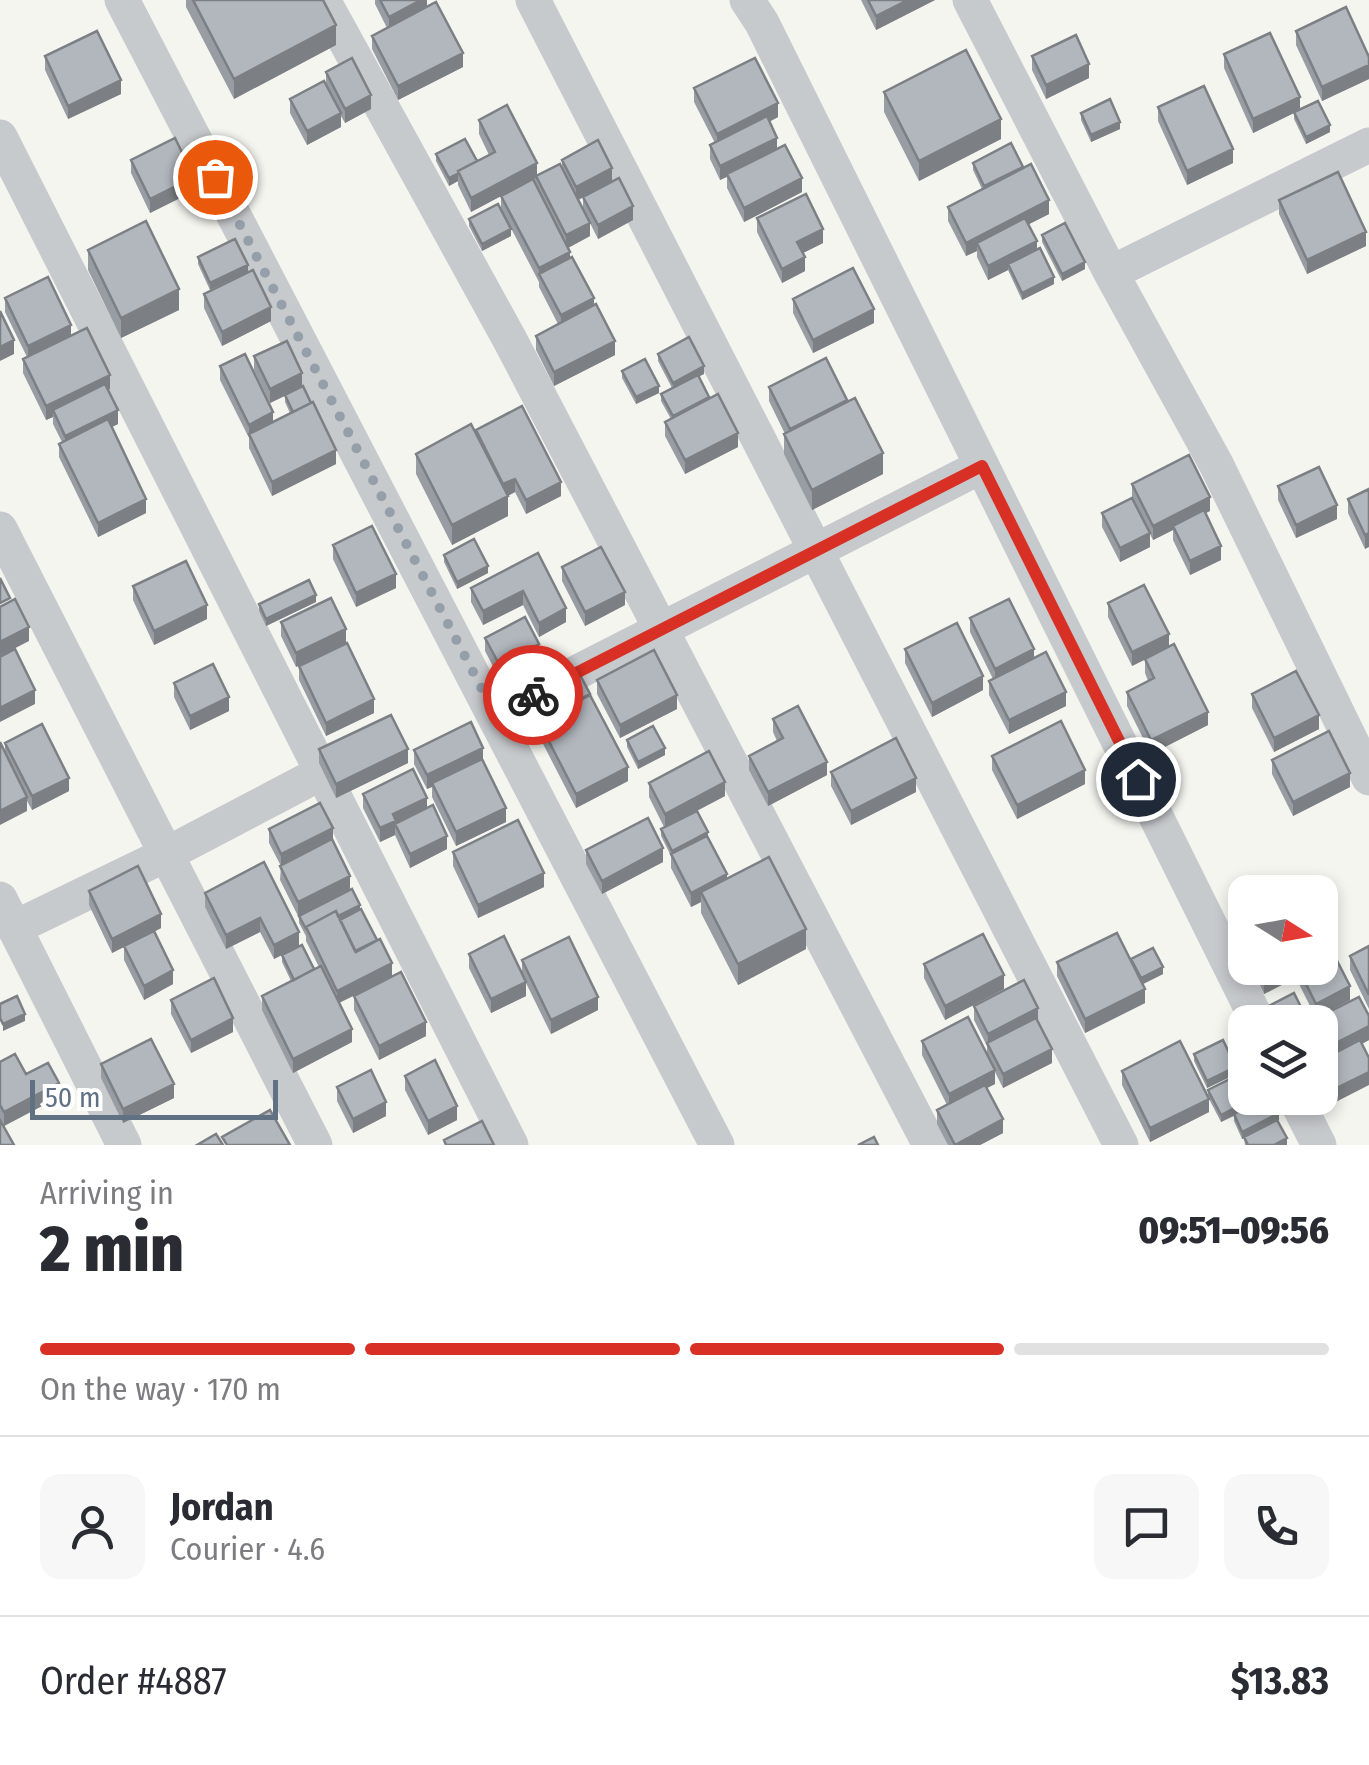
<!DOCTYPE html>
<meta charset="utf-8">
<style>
body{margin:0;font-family:"Fira Sans Condensed",sans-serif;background:#f7f7f7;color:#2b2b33;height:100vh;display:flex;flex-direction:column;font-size:38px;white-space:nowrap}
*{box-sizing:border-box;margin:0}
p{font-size:32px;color:#7c7c81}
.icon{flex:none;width:55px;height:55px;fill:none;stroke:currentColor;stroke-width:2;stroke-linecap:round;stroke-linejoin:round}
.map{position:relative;height:1145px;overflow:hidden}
.panel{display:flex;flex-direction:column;background:#fff;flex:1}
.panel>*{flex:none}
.needle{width:65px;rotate:101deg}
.tools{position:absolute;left:1228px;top:875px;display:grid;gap:20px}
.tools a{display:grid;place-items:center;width:110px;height:110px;border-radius:20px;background:#fff;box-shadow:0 5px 15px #0003;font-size:50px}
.scale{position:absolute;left:30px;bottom:25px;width:248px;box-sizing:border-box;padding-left:10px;border:5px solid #617184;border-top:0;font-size:28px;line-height:35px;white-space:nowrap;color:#617184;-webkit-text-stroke:8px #fff;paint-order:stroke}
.pin{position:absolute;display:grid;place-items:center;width:85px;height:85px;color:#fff;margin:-42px;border:5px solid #fff;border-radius:50%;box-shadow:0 2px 10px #0007}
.courier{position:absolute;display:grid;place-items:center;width:100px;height:100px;margin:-50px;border:8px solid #d93025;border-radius:50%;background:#fff;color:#222;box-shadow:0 2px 12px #0007}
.headline em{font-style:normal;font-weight:800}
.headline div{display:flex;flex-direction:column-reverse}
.headline{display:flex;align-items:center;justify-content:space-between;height:170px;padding:0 40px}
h1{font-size:65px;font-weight:800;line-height:75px}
.bar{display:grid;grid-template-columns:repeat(4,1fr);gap:15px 10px;align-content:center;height:120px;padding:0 40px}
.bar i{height:12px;border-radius:8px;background:#e1e1e2}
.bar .active{background:#d93025}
.bar p{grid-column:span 4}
.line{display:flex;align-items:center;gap:25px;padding:0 40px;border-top:2px solid #e1e1e2}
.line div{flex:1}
.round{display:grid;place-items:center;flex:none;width:105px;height:105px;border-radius:20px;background:#f7f7f7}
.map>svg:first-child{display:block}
</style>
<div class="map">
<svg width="1369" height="1145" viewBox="0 0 1369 1145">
<rect width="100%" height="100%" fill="#f5f5f0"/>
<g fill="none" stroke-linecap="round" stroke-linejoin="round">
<path stroke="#c7cacd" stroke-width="35" d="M122,0L717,1145
M323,0L510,340L930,1145
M533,0L1121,1145
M747,0L762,23L1258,1022
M970,0L1111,273L1216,464L1369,778
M0,137L511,1145
M1111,273L1369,145
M0,529L315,1145
M495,714L982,466
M0,899L124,1145
M14,928L165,855L321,773
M1295,1098L1319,1145"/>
</g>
<path fill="#989da3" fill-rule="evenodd" d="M186,0H323L336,45L234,99L186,7Z
M375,0H427V7L463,67L398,100L372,49V36L387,28L375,4Z
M861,0H935L876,30Z
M1296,31L1369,57V79L1322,101L1296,45Z
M1224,54L1300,110L1330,132L1306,144L1294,119V113L1253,133L1224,68Z
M45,56L121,94L68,119L45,70Z
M1032,56L1089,78L1046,99L1032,70Z
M326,72L371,109L345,123L341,116V127L307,145L290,113V99L326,83Z
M694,88L778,117L769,122L777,149L802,192L744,222L727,188V177L720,180L710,159V145L715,143L694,102Z
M884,92L1001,139L919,181L884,112Z
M1158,107L1233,163L1187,185L1158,121Z
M1081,113L1120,129L1091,142L1081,120Z
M479,120L537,176L562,168V160L612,182L633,220L598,239L590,223V236L568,248L570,257L594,305L615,355L554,386L536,350V336L558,324L539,287V282L503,213L511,236L482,251L469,226V219L501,210V196L471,212L458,185V181L449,186L436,161V154L477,161L489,155L479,134ZM583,197V210L578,200Z
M131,160L194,191L150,213L131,173Z
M973,163L1023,168L1049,214L1029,224L1037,250L1054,284L1022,300L1008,270L988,280L977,257V251L966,256L948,221V207L982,189L973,170Z
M1279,200L1366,246L1307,274L1279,214Z
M757,218L823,243L803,253L805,271L782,283L757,232Z
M1042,235L1085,269L1062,281L1042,242Z
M235,239L210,290L198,264V257Z
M88,250L179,310L121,338L88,270Z
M204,294L271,321L222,346L204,308Z
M5,298L71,336L110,389L108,390L118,424L112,427L146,513L98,537L59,457V444L62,442L53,424V417L46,420L23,373V359L27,357L5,312Z
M793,299L874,323L813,353L793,313Z
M658,354L704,374L699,376L709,399L738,447L685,474L665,436V422L671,419L661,401V394L672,388L658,361Z
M254,356L302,386L336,464L272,496L249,448V438L220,380V366L273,422L290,413L285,402V396L270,403L254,370Z
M622,371L659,393L636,404L622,378Z
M769,387L847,402L883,474L812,510L784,454V434H785L769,401Z
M476,433L561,496L526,514L515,492L508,496V516L452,545L416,474V454Z
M1132,484L1210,511L1205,513L1221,560L1190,575L1173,540V530L1153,540L1150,534V547L1120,562L1102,527V513L1132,498Z
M1278,486L1337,519L1296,538L1278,500Z
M1369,489L1365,549L1348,513V499Z
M333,545L396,588L356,607L333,559Z
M538,553L566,622L539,637L523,605L483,625L471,602V588Z
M444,555L488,573L457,589L444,562Z
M562,567L625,605L585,626L562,581Z
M133,586L207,619L154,645L133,600Z
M331,598L296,667L281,636V622Z
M316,602L266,626L259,611V604Z
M1108,603L1169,647L1208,725L1151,754L1127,706V692L1148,681L1145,673V659L1132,666L1108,617Z
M970,618L1034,658L1066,706L1009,734L989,695V681L993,679L970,632Z
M485,638L539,657L499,678L485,651Z
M905,649L983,690L932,717L905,663Z
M299,666L374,713L326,736L299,680Z
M597,680L677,709L620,738L597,694Z
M174,683L229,711L190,730L174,697Z
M554,684L590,694L628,781L576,808L539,736V722L564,709L554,691Z
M1252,694L1319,729L1274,752L1252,708Z
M773,719L827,775L768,806L749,770V756L777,741L773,732Z
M627,740L665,755L638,769L627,747Z
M5,743L69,791L32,810L27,801V811L5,752Z
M319,749L408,763L336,798L319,763Z
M414,750L483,760L506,822L456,846L432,797V787L427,789L414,764Z
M992,756L1085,784L1017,819L992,770Z
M1272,760L1350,787L1293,816L1272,774Z
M831,772L916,792L851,825L831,786Z
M649,783L725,796L697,811L727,879L806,949L738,985L701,913V902L691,907L671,868V856L661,836V829L664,827L649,797Z
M363,794L427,808L447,849L410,868L395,835L380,842L363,808Z
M333,828L298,916L280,880L281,866L269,843V829Z
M586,850L663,862L602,894L586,864Z
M453,852L544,887L478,918L453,866Z
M264,862L299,946L314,969L319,967L306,941V936L299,923V916L352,889L340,1003L352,1042L293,1073L262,1010V996L291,981L282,962V955L274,959L260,932L226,949L205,907V893Z
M89,891L161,928L154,932L173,984L144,1000L124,960V947L112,953L89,905Z
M1369,946V1009L1350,970V956Z
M1325,952L1350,1000L1316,1018L1297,980V977L1264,994L1253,971V968H1320Z
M469,954L522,972V960L598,1010L551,1034L526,983V996L491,1013L469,968Z
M1057,962H1131L1163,974L1143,984L1145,1003L1085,1033L1057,976Z
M924,964L1004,989L945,1020L924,978Z
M354,996L426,1036L379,1060L354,1010Z
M171,1000L233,1032L191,1053L171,1014Z
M974,1006L1038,1022L1052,1063L1003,1088L995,1072V1084L986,1088L1003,1133L980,1145H948L937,1124V1110L947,1105L922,1055V1041L987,1055V1046L974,1020Z
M1369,1016V1040L1362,1044L1326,1107L1320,1094V1061L1327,1058L1320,1044V1022H1315V1019Z
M1194,1054L1236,1074L1207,1088L1194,1061Z
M0,1062L26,1074L59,1097L4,1126L0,1119Z
M101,1064L174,1098L123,1123L101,1078Z
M1122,1071L1209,1112L1150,1142L1122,1085Z
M405,1076L457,1120L428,1135L405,1090Z
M337,1087L386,1116L353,1133L337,1101Z
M1208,1090L1242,1110L1250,1106L1245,1098H1271L1287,1145H1245L1244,1138L1242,1139L1234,1121V1116L1221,1122L1208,1097Z"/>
<path fill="#7c8084" d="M421,0H427V11L389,30V17Z
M908,0H935L876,30V16Z
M336,25V45L234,99V79Z
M463,53V67L398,100V86Z
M1089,64V78L1046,99V85Z
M1369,65V79L1322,101V87Z
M121,80V94L68,119V106Z
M371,95V109L345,123V109Z
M1300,97V110L1253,133V119Z
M778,103V117L717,148V134Z
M341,113V127L307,145V131Z
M1001,119V139L919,181V161Z
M1120,122V129L1091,142V135Z
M1330,125V132L1306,144V137Z
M777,138V152L720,180V166Z
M1233,149V163L1187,185V171Z
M537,163V177L471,212V198Z
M612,168V182L576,201V187Z
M458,174V181L449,186V178Z
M194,177V191L150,213V199Z
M802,178V192L744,222V208Z
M1049,200V214L980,249L977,243V251L966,256V243Z
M633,206V220L598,239V225Z
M590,223V236L566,249V235Z
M511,229V236L482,251V244Z
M823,229V243L797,256V242Z
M1366,232V246L1307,274V260Z
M1037,241V255L1008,264V270L988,280V266Z
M570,252V266L539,274V282V268Z
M805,257V271L782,283V269Z
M1085,262V269L1062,281V274Z
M248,265V272L210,290V283Z
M1054,277V284L1022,300V293Z
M179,289V310L121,338V318Z
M594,298V312L561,329V315Z
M271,307V321L222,346V332Z
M874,309V323L813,353V340Z
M71,325V339L28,360V346Z
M14,340V354L0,361V347Z
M615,341V355L554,386V372Z
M704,366V374L673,390V383Z
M302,373V387L270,403V389Z
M110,375V389L55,416L53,410V417L46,420V406Z
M659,386V393L636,404V397Z
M118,410V424L65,450V436Z
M273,412V426L249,434V439V425Z
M738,433V447L685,474V460Z
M336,450V464L272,496V482Z
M883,453V474L812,510V490Z
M515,479V492L503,498V484Z
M561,482V496L526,514V500Z
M508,496V516L452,545V525Z
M1210,497V511L1174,529L1173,526V530L1153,540V526Z
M146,499V513L98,537V523Z
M1337,505V519L1296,538V525Z
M1150,533V547L1120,562V548Z
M1369,533V547L1365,549V535Z
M1221,546V560L1190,575V561Z
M488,566V573L457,589V582Z
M396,574V588L356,607V593Z
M523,591V605L483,625V611Z
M625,592V605L585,626V612Z
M316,595V602L266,626V619Z
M207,605V619L154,645V631Z
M566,608V622L539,637V623Z
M29,627V641L0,656V642Z
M346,629V643L296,667V653Z
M1169,634V648L1132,666V652Z
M539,644V657L499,678V664Z
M1034,649V663L995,682V669Z
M983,676V690L932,717V703Z
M35,690V704L0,722V708Z
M1066,692V706L1009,734V720Z
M677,695V709L620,738V725Z
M229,697V711L190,730V716Z
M374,699V713L326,736V723Z
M1208,712V725L1151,754V740Z
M1319,715V729L1274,752V738Z
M483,748V761L432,783V787L427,789V775Z
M665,748V755L638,769V762Z
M408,749V763L336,798V784Z
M827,762V775L768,806V792Z
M628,767V781L576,808V794Z
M1085,770V784L1017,819V805Z
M1350,773V787L1293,816V802Z
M69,778V791L32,810V796Z
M916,778V792L851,825V811Z
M725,782V796L665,827V814Z
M27,797V811L0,825V811Z
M427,798V812L395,824V835L380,842V828L393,814Z
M506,808V822L456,846V832Z
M333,828V842L281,867V854Z
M708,832V839L672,858V851Z
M447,836V849L410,868V854Z
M663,848V862L602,894V881Z
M544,873V887L478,918V905Z
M727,874V888L701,892V902L691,907V893Z
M350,876V890L298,916V902Z
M360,905V912L308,931Z
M161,914V928L112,953V939Z
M260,918V932L226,949V935Z
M806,929V949L738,985V964Z
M299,932V946L274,959V945Z
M392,963V977L337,1004V991Z
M1163,967V974L1141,985V978Z
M1288,968H1297V977L1264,994V980Z
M173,970V984L144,1000V986Z
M1004,975V989L945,1020V1006Z
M526,982V996L491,1013V999Z
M1350,986V1000L1316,1018V1004Z
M1145,989V1003L1085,1033V1019Z
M598,997V1010L551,1034V1020Z
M1038,1008V1022L988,1045V1034Z
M25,1014V1021L3,1031V1024Z
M233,1018V1032L191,1053V1040Z
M426,1022V1036L379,1060V1046Z
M1369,1026V1040L1328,1061V1047Z
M352,1029V1042L293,1073V1059Z
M1052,1049V1063L1003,1088V1074Z
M1236,1067V1074L1207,1088V1081Z
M995,1070V1084L949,1108V1094Z
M1369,1072V1085L1326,1107V1093Z
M59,1083V1097L4,1126V1112Z
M174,1084V1098L123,1123V1109Z
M1255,1098H1269L1250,1107V1100Z
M1209,1099V1112L1150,1142V1128Z
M386,1102V1116L353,1133V1119Z
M1242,1104V1111L1221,1122V1115Z
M457,1106V1120L428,1135V1121Z
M1279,1113V1120L1242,1139V1132Z
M1003,1119V1133L980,1145H955Z
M1287,1138V1145H1274Z"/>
<path fill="#b1b7bd" stroke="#7c8084" stroke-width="2.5" d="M193,0H323L336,25L234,79Z
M380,0H421L389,17Z
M868,0H908L876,16Z
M436,2L463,53L398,86L372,36Z
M1346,7L1369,57V65L1322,87L1296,31Z
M97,31L121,80L68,106L45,56Z
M1270,33L1300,97L1253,119L1224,54Z
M1076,35L1089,64L1046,85L1032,56Z
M966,50L1001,119L919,161L884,92Z
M352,58L371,95L345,109L326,72Z
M755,58L778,103L717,134L694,88Z
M324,81L341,113L307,131L290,99Z
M1204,86L1233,149L1187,171L1158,107Z
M1110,99L1120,122L1091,135L1081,113Z
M1318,101L1330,125L1306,137L1294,112Z
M507,105L537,163L471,198L458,171L495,152L479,120Z
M767,116L777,138L720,166L710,145Z
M175,138L194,177L150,199L131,160Z
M465,139L477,161L458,171L459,173L449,178L436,154Z
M598,140L612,168L576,187L562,160Z
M1011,143L1023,167L984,186L973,163Z
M785,145L802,178L744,208L727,174Z
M560,164L590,223L566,235L536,176Z
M1031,164L1049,200L966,243L948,207Z
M1338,172L1366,232L1307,260L1279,200Z
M619,178L633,206L598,225L583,197Z
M533,179L570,252L539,268L501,196Z
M806,194L823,229L797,242L805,257L782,269L757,218Z
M498,204L511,229L482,244L469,219Z
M1025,218L1037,241L988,266L977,243Z
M146,221L179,289L121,318L88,250Z
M1065,223L1085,262L1062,274L1042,235Z
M235,239L248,265L210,283L198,257Z
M1040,248L1054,277L1022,293L1008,264Z
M572,257L594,298L561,315L539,274Z
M853,268L874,309L813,340L793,299Z
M253,270L271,307L222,332L204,294Z
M48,277L71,325L28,346L5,298Z
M596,304L615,341L554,372L536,336Z
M0,311L14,340L0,347Z
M87,328L110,375L46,406L23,359Z
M689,337L704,366L673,383L658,354Z
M287,341L302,373L270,389L254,356Z
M245,354L273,412L249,425L220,366Z
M826,358L847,400L790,429L769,387Z
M645,359L659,386L636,397L622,371Z
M698,375L709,397L673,416L661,394Z
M105,384L118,410L65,436L53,410Z
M303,386L311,403L293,412L285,395Z
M718,394L738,433L685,460L665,422Z
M855,398L883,453L812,490L784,434Z
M313,402L336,450L272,482L249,434Z
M522,406L561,482L526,500L515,479L503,484L476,430Z
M108,419L146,499L98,523L59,444Z
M471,424L508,496L452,525L416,454Z
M1189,455L1210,497L1153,526L1132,484Z
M1319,467L1337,505L1296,525L1278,486Z
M1369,489V533L1365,535L1348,499Z
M1132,498L1150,533L1120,548L1102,513Z
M1204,510L1221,546L1190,561L1173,526Z
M372,526L396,574L356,593L333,545Z
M474,539L488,566L457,582L444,555Z
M601,547L625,592L585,612L562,567Z
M538,553L566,608L539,623L523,591L483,611L471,588Z
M186,561L207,605L154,631L133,586Z
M0,578L10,598L0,603Z
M309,580L316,595L266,619L259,604Z
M1144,585L1169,634L1132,652L1108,603Z
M331,598L346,629L296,653L281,622Z
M15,599L29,627L0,642V607Z
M1009,599L1034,649L995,669L970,618Z
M525,617L539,644L499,664L485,638Z
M957,623L983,676L932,703L905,649Z
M347,643L374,699L326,723L299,666Z
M1174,644L1208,712L1151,740L1127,692L1154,678L1145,659Z
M15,649L35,690L0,708V657Z
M654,650L677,695L620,725L597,680Z
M1046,652L1066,692L1009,720L989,681Z
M213,664L229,697L190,716L174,683Z
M578,671L590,694L566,706L554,684Z
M1296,671L1319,715L1274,738L1252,694Z
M590,695L628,767L576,794L539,722Z
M798,706L827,762L768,792L749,756L783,738L773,719Z
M391,715L408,749L336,784L319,749Z
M1061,721L1085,770L1017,805L992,756Z
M471,722L483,748L427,775L414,750Z
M42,724L69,778L32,796L5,743Z
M653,726L665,748L638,762L627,740Z
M1329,731L1350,773L1293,802L1272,760Z
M896,738L916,778L851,811L831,772Z
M0,742L27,797L0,811Z
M709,751L725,782L665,814L649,783Z
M482,759L506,808L456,832L432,783Z
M413,769L427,798L393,814L396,821L380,828L363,794Z
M320,803L333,828L281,854L269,829Z
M433,805L447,836L410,854L395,824Z
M697,811L708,832L672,851L661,829Z
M648,818L663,848L602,881L586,850Z
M518,820L544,873L478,905L453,852Z
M707,836L727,874L691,893L671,854Z
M332,839L350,876L298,902L280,866Z
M769,857L806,929L738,964L701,892Z
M264,862L299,932L274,945L260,918L226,935L205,893Z
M138,866L161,914L112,939L89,891Z
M352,889L360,905L338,916L336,911L306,927V929L299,916Z
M361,909L377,940L355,951L340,920Z
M336,911L356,952L380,939L392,963L337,991L306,927Z
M154,931L173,970L144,986L124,946Z
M1117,933L1145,989L1085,1019L1057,962Z
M983,934L1004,975L945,1006L924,964Z
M504,936L526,982L491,999L469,954Z
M569,937L598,997L551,1020L522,960Z
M1320,939L1325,949L1320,951Z
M302,945L314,969L294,980L282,955Z
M1369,946V995L1350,956Z
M1153,948L1163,967L1141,978L1131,959Z
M1331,949L1350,986L1316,1004L1298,968H1320V955Z
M321,966L352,1029L293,1059L262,996Z
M1258,968H1288L1264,980Z
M401,972L426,1022L379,1046L354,996Z
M214,978L233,1018L191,1040L171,1000Z
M1024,980L1038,1008L988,1034L974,1006Z
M1294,993L1307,1019L1300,1022H1270L1263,1009Z
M17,996L25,1014L3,1024L0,1018V1004Z
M1359,997L1369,1016V1026L1328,1047L1320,1030V1022H1316L1315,1019Z
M968,1017L995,1070L949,1094L922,1041Z
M1036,1018L1052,1049L1003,1074L987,1043Z
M151,1039L174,1084L123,1109L101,1064Z
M1223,1040L1236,1067L1207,1081L1194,1054Z
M1360,1040L1369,1058V1072L1326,1093L1320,1081V1061Z
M1180,1041L1209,1099L1150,1128L1122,1071Z
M15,1054L26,1074L48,1063L59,1083L4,1112L0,1105V1062Z
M435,1060L457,1106L428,1121L405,1076Z
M371,1070L386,1102L353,1119L337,1087Z
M1245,1077V1090L1240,1080Z
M1230,1079L1242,1104L1221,1115L1208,1090Z
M985,1085L1003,1119L955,1145L937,1110Z
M1266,1098H1271L1279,1113L1242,1132L1234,1114Z
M270,1110L290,1145H227L222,1137Z
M0,1120L14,1145H0Z
M1277,1120L1287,1138L1274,1145H1248L1244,1137Z
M482,1121L494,1145H446L444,1140Z
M216,1134L223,1145H197Z
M874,1137L878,1145H858Z"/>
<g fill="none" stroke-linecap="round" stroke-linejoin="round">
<path stroke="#959faa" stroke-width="10" stroke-dasharray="0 18" d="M215,177L495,714L533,695"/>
<path stroke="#d93025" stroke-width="12" d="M533,695L982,466L1138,779"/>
</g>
</svg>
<div class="tools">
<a><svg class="needle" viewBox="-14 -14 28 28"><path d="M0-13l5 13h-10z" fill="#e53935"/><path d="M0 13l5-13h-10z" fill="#7c7c81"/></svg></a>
<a><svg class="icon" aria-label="layers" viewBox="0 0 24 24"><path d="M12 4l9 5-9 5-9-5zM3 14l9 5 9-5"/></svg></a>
</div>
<div class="scale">50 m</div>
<div class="pin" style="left:215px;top:177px;background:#ea580c"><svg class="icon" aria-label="bag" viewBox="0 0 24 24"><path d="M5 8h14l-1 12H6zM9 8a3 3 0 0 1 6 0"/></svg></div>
<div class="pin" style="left:1138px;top:779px;background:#1f2937"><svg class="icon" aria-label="home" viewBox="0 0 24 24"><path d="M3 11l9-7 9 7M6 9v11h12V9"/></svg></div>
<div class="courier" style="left:533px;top:695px"><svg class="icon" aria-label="bike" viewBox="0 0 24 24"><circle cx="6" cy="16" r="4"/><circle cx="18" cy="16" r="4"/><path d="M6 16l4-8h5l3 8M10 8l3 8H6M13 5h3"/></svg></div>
</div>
<section class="panel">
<div class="headline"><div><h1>2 min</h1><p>Arriving in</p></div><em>09:51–09:56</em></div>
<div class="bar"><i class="active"></i><i class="active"></i><i class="active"></i><i></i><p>On the way · 170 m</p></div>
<div class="line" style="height:180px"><a class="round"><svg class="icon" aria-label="person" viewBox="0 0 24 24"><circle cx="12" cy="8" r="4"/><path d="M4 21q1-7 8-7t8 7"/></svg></a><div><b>Jordan</b><p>Courier · 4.6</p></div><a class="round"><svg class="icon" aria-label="chat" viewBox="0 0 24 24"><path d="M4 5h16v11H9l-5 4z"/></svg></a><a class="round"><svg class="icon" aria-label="phone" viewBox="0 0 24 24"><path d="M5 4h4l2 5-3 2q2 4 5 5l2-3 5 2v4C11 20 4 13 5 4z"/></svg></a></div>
<div class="line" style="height:130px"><div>Order #4887</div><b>$13.83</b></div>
</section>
